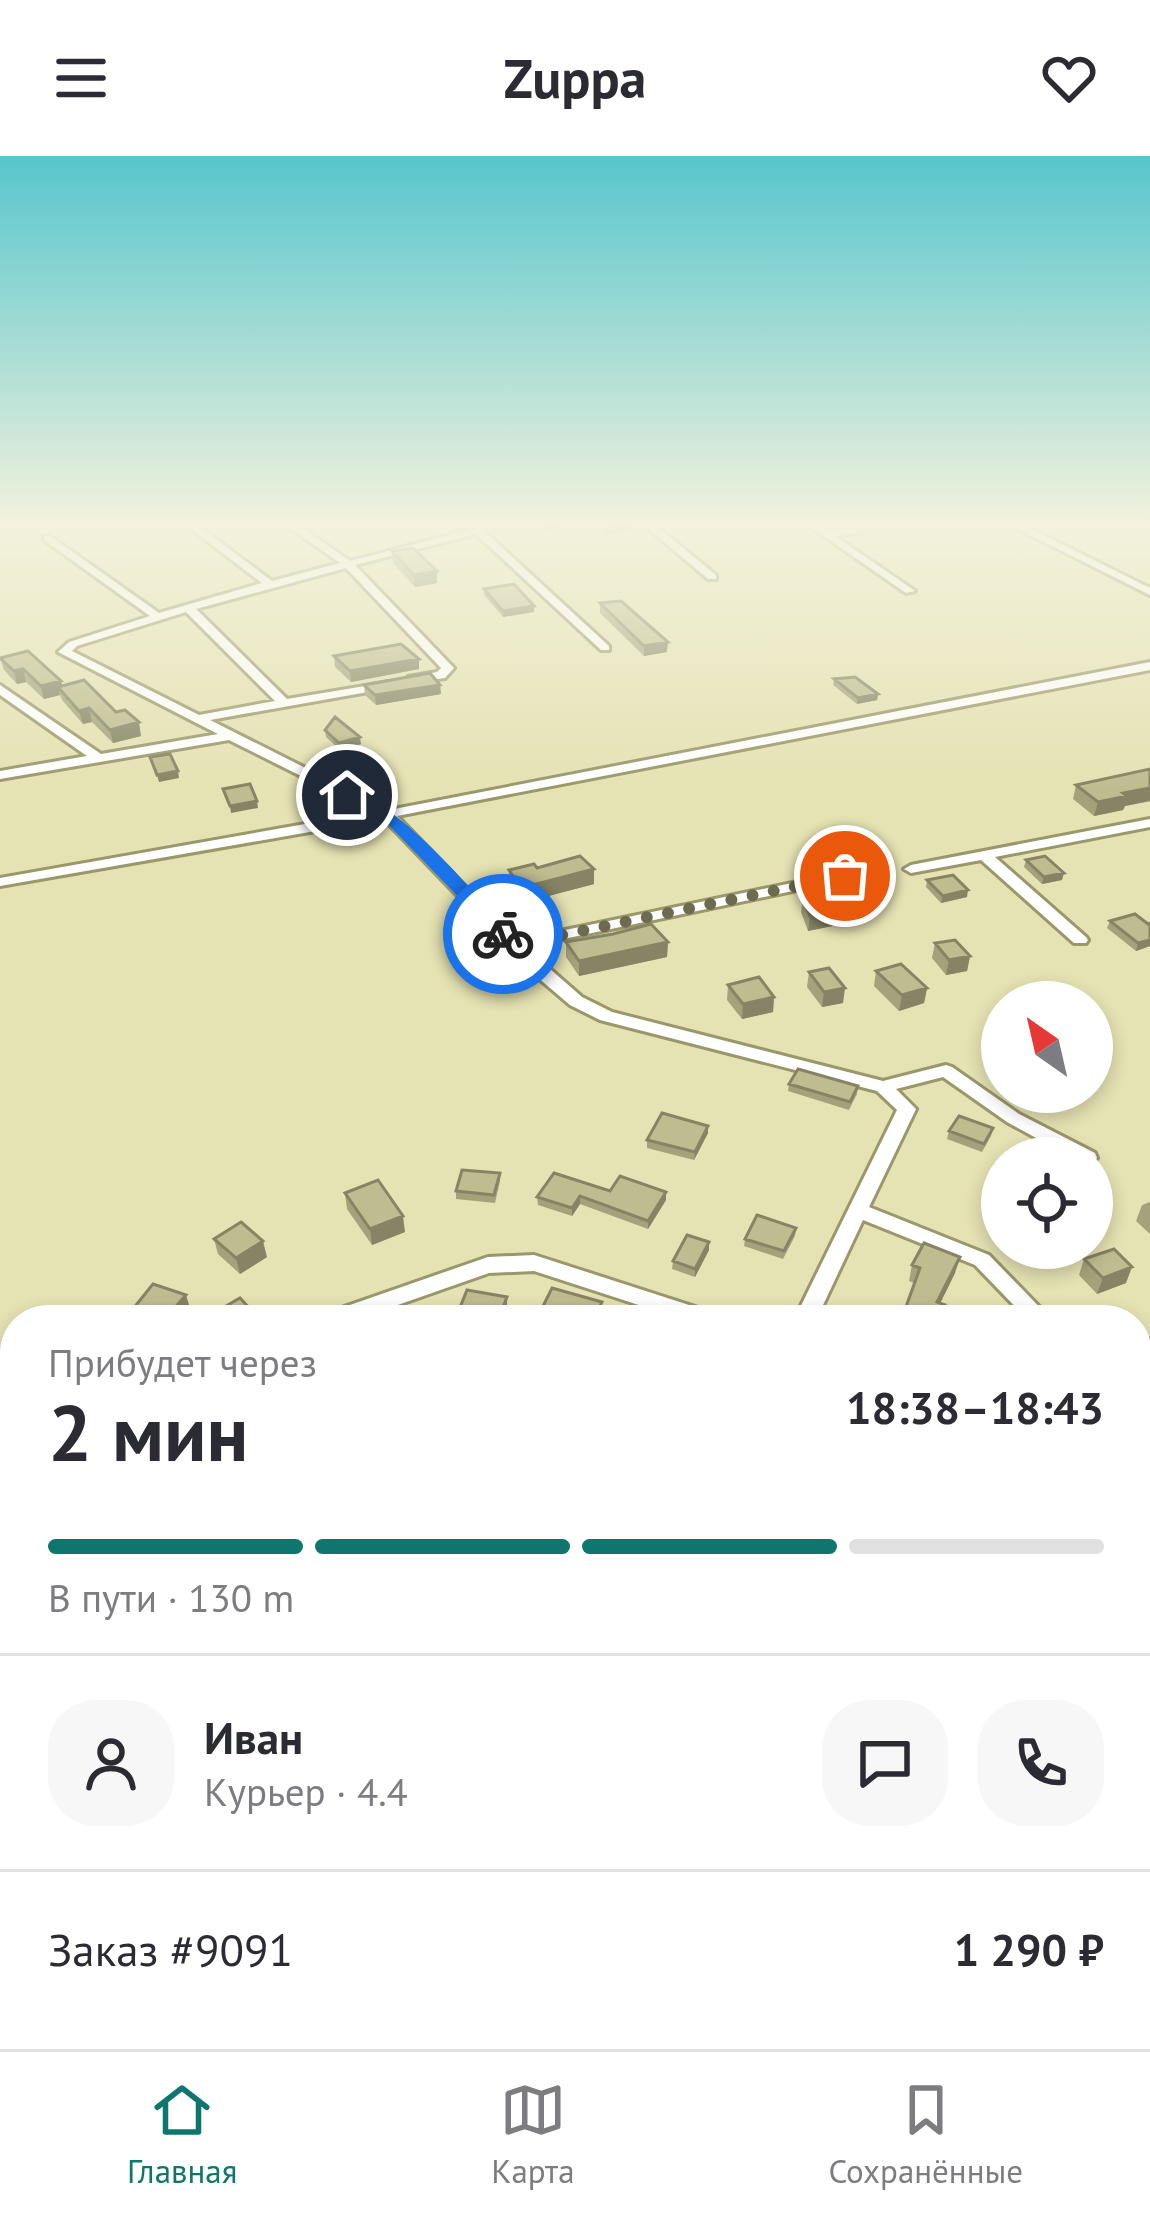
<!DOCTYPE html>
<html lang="ru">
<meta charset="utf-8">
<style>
body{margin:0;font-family:"PT Sans",sans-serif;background:#f7f7f7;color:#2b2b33;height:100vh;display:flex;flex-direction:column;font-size:45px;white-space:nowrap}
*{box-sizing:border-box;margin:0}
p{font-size:39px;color:#7c7c81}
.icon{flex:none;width:66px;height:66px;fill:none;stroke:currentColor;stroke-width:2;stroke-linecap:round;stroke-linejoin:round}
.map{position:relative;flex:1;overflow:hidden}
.details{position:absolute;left:0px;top:1149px;width:1152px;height:744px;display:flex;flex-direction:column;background:#fff;border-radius:48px 48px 0 0;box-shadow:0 6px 18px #0003}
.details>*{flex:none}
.needle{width:78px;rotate:326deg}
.fabs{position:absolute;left:981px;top:825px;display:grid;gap:24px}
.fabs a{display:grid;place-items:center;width:132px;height:132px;border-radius:50%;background:#fff;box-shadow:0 6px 18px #0003;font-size:60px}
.pin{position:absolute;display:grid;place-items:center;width:102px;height:102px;color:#fff;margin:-51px;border:6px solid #fff;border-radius:50%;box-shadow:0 3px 12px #0007}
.courier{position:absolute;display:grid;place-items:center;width:120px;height:120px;margin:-60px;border:9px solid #1a73e8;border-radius:50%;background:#fff;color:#222;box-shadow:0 3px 15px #0007}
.head em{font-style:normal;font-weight:600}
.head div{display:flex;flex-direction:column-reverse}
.head{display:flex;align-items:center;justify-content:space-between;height:204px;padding:0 48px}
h1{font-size:78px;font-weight:600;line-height:90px}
.bar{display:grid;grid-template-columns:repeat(4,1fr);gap:18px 12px;align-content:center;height:144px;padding:0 48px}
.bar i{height:15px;border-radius:9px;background:#e1e1e2}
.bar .active{background:#0f766e}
.bar p{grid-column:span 4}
.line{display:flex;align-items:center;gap:30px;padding:0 48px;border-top:3px solid #e1e1e2}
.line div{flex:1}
.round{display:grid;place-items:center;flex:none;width:126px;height:126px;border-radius:48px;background:#f7f7f7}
header{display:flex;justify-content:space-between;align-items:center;height:156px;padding:0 48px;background:#fff;font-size:54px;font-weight:600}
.dock{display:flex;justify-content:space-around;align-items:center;height:168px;border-top:3px solid #e1e1e2;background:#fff;font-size:33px;color:#7c7c81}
.dock a{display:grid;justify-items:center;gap:6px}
.dock .active{color:#0f766e}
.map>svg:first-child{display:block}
</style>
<header><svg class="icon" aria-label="menu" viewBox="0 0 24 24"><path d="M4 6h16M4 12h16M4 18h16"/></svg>Zuppa<svg class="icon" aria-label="heart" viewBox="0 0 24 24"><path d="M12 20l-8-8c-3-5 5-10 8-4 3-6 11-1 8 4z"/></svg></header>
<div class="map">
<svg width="1150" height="1893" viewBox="0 0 1150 1893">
<rect width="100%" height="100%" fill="#e5e2b3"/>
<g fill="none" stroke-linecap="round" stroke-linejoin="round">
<defs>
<path id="minor" d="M186,369H197L272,425L340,407L286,369H298L350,405L488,369H505L485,376L609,490V494H601L476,378L355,409L452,510L454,512L445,522L408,527V521L437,516L441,512L346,412L196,453L287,543L389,526L391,529L385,533L210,564L389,654L1150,506V514L397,660L517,784L845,716L850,717L852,720L845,724L525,791L582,841L612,856L883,925L946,909L952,911L1019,958L1095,997L1097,1002L1092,1007V1002H1073L1007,966L943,921L896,933L916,953L869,1051L989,1099L1052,1164H1028L975,1109L863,1064L816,1164H794L897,954L877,935L600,864L570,849L530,815L384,663L0,730V722L373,656L229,584L0,623V615L87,600L0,539V529L101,598L218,578L58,496L69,486L150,460L44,384V380H50L159,457L262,427ZM186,456L275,545L199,559L72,495L77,490Z
M644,369H655L716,419V423H708Z
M808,369H820L828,375L897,369L835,380L915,435L906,437Z
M1010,369H1023L1150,432V439Z
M1150,663V671L995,701L1086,781L1088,784L1086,787H1074L981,704L911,717L904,713L911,709Z
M534,1099L717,1158L721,1164H685L534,1115L489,1117L355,1164H320L324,1158L488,1101Z
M1137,1263L1150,1271V1297L1137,1288Z
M0,1545L15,1550V1576L0,1571Z
M1137,1578L1150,1584V1612L1137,1606Z
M455,1878H488L481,1893H448Z
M768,1878H812L817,1882L822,1893H778L773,1889Z"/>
</defs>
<use href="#minor" stroke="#9a976b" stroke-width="6"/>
<use href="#minor" fill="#fff" fill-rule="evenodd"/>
</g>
<path fill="#a4a27b" d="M590,369H639L638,372L605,379Z
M392,395L437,415V427L415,431L393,407Z
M484,433L534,450V456L503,461L484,439Z
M600,447L667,496L644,500L600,457Z
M334,500L419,503V513L351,526L335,511Z
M0,502L63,530L141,580L113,587L92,566L83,568L62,544L60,539L44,543L26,526L17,528L4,514Z
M834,523L878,538L877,544L857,548L833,529Z
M364,529H440L441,538L376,549L365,539Z
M325,574L361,588L340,594L326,581Z
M1150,613V645L1125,650L1123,654L1094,660L1073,643L1076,629Z
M1026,704L1062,724L1042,728L1024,711Z
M537,712L594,713V728L522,747L509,728V714Z
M927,724L967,741L941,747L926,731Z
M803,742L839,755L837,769L808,775L801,756Z
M1110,765L1150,767V790L1136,795L1107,772Z
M566,786H668L667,801L579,820L566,801Z
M935,787L970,800L967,815L946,819L932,802Z
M876,815L927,832L924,847L899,855L874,830Z
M809,816L843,847L822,851L807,831Z
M728,829L774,841L773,856L742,863L727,844Z
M789,928L858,930L857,938L849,954L788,935Z
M708,970V977L694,1004L647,992V984Z
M993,972L991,980L982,996L947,983L949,975Z
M500,1017V1025L495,1047L456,1043V1035Z
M610,1035L666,1036V1044L648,1073L580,1048L572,1060L538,1049L537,1041Z
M345,1037L405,1076L372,1089L347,1053Z
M1150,1046V1078L1136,1065L1142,1049Z
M796,1072L795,1080L783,1103L744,1090L745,1083Z
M214,1083L267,1101L240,1118L218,1098Z
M709,1094L695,1121L672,1113L673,1105Z
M1084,1103L1126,1127L1097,1138L1079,1119Z
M912,1109L955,1117L940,1147L941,1164H902L914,1127L909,1125Z
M1150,1180V1210L1138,1198L1144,1182Z
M1137,1327L1150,1333L1148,1389L1137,1384Z
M0,1385L15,1390V1458L13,1461L0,1456Z
M1137,1671L1150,1677V1749L1137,1742Z
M381,1878H405L398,1890Z"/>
<path fill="#868464" d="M544,369H578L544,375Z
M605,369H639L638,372L605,379Z
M437,415V427L415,431L414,419Z
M534,450V456L503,461V455Z
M668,486L667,496L644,500V490Z
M419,503V513L351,526L350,515Z
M23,513L26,526L17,528L14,515Z
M61,525L65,538L58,531L60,539L44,543L41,530Z
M440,529L441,538L376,549L375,539Z
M878,538L877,544L857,548L858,542Z
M89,552L92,566L83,568L79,555Z
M139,566L141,580L113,587L110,574Z
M360,581L361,588L340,594L339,587Z
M178,615L179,622L159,626L157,619Z
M1150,632V645L1125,650L1123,654L1094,660L1098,646L1123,637Z
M257,645L258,652L231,657L230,650Z
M594,713V728L522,747L521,732Z
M1064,717L1062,724L1042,728L1044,721Z
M968,734L967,741L941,747L943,740Z
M839,755L837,769L808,775L810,760Z
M1150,784V790L1136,795L1138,787Z
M668,786L667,801L579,820V805Z
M970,800L967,815L946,819L949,804Z
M845,832L843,847L822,851L824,836Z
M927,832L924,847L899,855L902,839Z
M774,841L773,856L742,863L743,848Z
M708,970V977L694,1004L695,996Z
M666,1036V1044L648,1073V1065Z
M580,1040V1048L572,1060V1052Z
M403,1060L405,1076L372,1089L370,1073Z
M263,1085L267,1101L240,1118L236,1102Z
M709,1086V1094L695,1121V1113Z
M960,1101L955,1117L933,1162L937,1146Z
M1132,1111L1126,1127L1097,1138L1103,1122Z
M186,1139L190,1152L180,1164H164Z
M507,1141V1157L505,1164H498Z
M253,1156L254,1164H240Z
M15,1432V1458L13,1461L6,1445Z
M9,1764L15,1773V1794L0,1815V1777Z
M405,1878L398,1890L396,1879Z
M570,1878H575L568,1893H563Z"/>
<path fill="#bfbc8f" stroke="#868464" stroke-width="3" d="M413,392L437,415L414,419L392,395Z
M514,428L534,450L503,455L484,433Z
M621,445L668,486L644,490L600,447Z
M401,488L419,503L350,515L334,500Z
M28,495L61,525L41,530L23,513L14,515L0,502Z
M430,517L440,529L375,539L364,529Z
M855,521L878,538L858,542L834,523Z
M84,524L116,556L125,554L139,566L110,574L89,552L79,555L58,531Z
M335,561L360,581L339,587L325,574Z
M170,598L178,615L157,619L150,601Z
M1150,613V632L1123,637L1127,640L1098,646L1076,629Z
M250,628L257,645L230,650L223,633Z
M580,700L594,713L521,732L509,714L534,708L537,712Z
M1045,700L1064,717L1044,721L1026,704Z
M953,719L968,734L943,740L927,724Z
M824,737L839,755L810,760L803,742Z
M1135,758L1148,768L1150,767V784L1138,787L1110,765Z
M651,768L668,786L579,805L566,786L613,778Z
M955,784L970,800L949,804L935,787Z
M901,808L927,832L902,839L876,815Z
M829,812L845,832L824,836L809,816Z
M759,821L774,841L743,848L728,829Z
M798,913L858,930L850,946L789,928Z
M662,957L708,970L695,996L647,984Z
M959,960L993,972L984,988L949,975Z
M462,1014L500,1017L494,1039L456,1035Z
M554,1017L610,1035L620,1020L666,1036L648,1065L580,1040L572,1052L537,1041Z
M378,1024L403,1060L370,1073L345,1037Z
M757,1059L796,1072L784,1095L745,1083Z
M241,1066L263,1085L236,1102L214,1083Z
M687,1079L709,1086L695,1113L673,1105Z
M924,1087L960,1101L937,1146L945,1149L941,1164H920L903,1159L920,1112L912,1109Z
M1114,1093L1132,1111L1103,1122L1084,1103Z
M153,1128L186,1139L164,1164H124Z
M552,1132L602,1146L593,1164H550L538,1160Z
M467,1134L507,1141L498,1164H455Z
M240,1142L253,1156L240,1164L226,1150Z
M15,1296V1309L8,1307Z
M1137,1327L1150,1333V1371L1137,1365Z
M0,1385L15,1390V1432L6,1445L0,1443Z
M1137,1671L1150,1677V1740L1137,1734Z
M0,1759L9,1764L0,1777Z
M502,1878H570L563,1893H507L498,1888Z
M1014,1878H1091L1086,1893H1014L1009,1890Z"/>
<linearGradient id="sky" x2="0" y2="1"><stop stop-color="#57c6cd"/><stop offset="0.58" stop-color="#f3f2dd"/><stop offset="1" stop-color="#f3f2dd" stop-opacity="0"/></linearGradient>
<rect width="1150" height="634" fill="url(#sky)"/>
<path fill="#1a73e8" d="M342,636C392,634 474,739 509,774V782H498L382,662L342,642Z"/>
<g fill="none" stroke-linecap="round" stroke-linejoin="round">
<path stroke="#6d6b4f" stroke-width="12" stroke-dasharray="0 21.6" d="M503,778L514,789L845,720"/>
</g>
</svg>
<div class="fabs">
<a><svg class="needle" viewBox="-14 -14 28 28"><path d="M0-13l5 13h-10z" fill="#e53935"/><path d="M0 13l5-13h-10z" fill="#7c7c81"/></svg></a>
<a><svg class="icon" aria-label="locate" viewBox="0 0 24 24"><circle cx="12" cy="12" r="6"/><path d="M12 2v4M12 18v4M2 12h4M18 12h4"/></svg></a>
</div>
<div class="pin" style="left:845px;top:720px;background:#ea580c"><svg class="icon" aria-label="bag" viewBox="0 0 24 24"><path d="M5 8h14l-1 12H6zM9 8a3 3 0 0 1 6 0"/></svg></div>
<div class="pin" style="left:347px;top:639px;background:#1f2937"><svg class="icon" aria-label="home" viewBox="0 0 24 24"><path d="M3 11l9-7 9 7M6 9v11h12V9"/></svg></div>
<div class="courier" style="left:503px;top:778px"><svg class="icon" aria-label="bike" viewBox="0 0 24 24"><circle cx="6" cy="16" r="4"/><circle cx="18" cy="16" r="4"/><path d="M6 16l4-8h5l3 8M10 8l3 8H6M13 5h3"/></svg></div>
<section class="details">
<div class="head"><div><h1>2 мин</h1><p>Прибудет через</p></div><em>18:38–18:43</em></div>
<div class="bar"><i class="active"></i><i class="active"></i><i class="active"></i><i></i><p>В пути · 130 m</p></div>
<div class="line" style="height:216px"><a class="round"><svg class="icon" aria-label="person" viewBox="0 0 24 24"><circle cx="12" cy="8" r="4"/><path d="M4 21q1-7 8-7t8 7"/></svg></a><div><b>Иван</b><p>Курьер · 4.4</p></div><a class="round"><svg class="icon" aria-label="chat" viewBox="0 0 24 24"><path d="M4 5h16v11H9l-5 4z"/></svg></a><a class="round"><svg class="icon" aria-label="phone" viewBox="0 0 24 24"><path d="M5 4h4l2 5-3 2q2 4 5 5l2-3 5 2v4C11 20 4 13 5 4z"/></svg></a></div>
<div class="line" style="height:156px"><div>Заказ #9091</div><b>1 290 ₽</b></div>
</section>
</div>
<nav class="dock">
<a class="active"><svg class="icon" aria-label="home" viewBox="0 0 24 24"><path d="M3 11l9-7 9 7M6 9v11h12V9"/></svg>Главная</a>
<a><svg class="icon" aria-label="map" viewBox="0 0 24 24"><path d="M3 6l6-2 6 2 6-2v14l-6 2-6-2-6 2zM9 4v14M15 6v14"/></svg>Карта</a>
<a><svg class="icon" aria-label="saved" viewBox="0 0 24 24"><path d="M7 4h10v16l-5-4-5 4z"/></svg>Сохранённые</a>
</nav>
